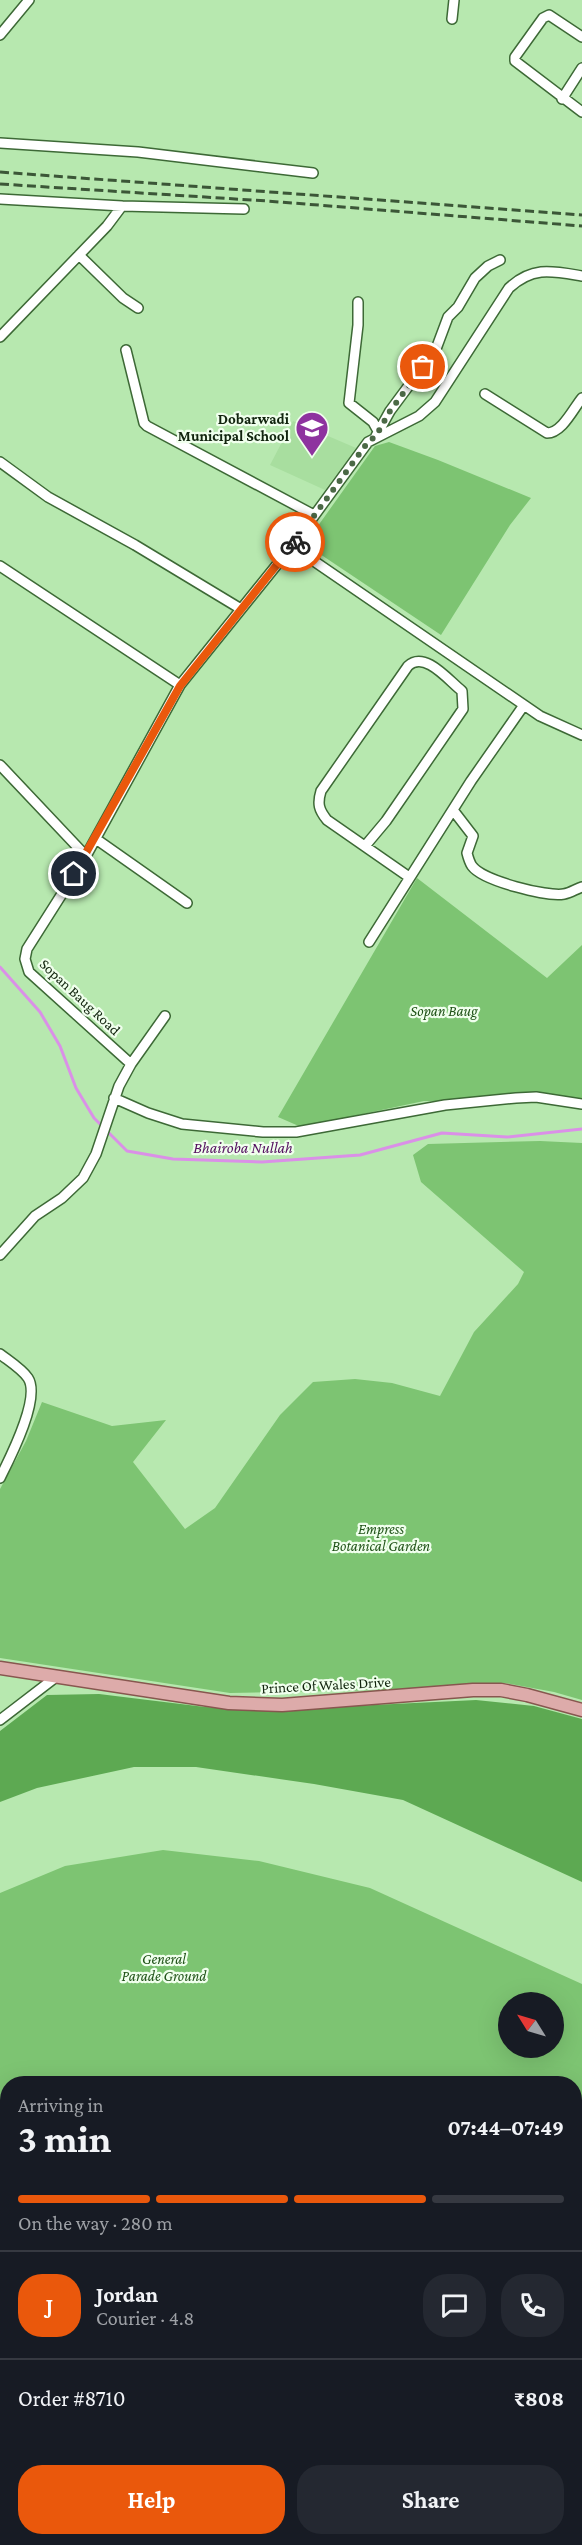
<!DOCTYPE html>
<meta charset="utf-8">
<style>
body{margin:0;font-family:"Crimson Pro",serif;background:#242831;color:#f1f3f6;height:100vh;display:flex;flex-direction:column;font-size:22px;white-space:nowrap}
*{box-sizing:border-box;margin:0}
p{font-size:20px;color:#9ea1a6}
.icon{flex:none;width:33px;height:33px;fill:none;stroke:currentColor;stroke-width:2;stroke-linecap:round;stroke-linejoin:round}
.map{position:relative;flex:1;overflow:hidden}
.side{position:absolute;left:0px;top:2076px;width:582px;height:470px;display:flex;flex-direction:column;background:#171b24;border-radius:24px 24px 0 0;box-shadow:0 6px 24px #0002}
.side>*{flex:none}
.needle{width:39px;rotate:307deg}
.buttons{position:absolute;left:498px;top:1992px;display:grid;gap:12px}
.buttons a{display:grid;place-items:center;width:66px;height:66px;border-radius:50%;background:#171b24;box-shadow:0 6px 24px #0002;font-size:30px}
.pin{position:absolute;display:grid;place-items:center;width:51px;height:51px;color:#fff;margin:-26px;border:3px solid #fff;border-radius:50%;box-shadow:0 2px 6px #0007}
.courier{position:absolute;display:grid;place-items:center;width:60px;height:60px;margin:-30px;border:4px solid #ea580c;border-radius:50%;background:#fff;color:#222;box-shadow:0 2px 8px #0007}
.head em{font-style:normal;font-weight:700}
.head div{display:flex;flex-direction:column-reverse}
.head{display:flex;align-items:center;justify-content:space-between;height:102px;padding:0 18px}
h1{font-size:39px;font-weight:700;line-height:45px}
.bar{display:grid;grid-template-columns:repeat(4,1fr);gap:9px 6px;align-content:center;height:72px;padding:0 18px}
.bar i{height:8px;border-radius:4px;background:#363941}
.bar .current{background:#ea580c}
.bar p{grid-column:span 4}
.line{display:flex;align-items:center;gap:15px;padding:0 18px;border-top:2px solid #363941}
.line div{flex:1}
.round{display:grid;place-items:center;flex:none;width:63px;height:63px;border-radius:24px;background:#242831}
.primary-button{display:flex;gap:12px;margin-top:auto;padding:12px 18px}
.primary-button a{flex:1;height:69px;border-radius:24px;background:#ea580c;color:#fff;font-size:24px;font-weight:700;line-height:69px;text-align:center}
.primary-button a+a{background:#242831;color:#f1f3f6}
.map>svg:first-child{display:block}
</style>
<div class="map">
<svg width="582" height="2545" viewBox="0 0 582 2545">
<rect width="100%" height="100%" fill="#b7e8af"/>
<path fill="#a8de9f" d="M293,421L356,448L325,490L270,465Z"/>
<path fill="#7dc472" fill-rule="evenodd" d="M389,442L438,460L531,498L510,525L441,635L305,544L375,446Z
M417,878L547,978L582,945V1102L532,1096L466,1102L424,1101L301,1127L278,1117Z
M540,1141L582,1143V1700L554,1692L506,1683L388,1690L230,1693L0,1658V1489L26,1441L42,1402L112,1426L166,1420L133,1462L185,1529L215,1508L280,1415L313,1382L355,1379L392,1383L440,1396L474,1332L518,1284L524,1272L421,1182L413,1155L428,1144Z
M163,1850L259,1861L370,1888L582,1984V2545H173L165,2538H574V2084H8L7,2398L0,2392V1893L65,1866ZM554,2002V2048H508V2002Z"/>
<path fill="#5da952" d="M99,1694L205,1707L271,1710L476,1700L534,1706L582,1719V1882L403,1800L314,1784L196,1767H134L37,1788L0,1802V1731L47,1695Z"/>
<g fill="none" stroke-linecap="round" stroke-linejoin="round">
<path stroke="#da90e7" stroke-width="3" d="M0,967L40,1012L60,1046L76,1088L94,1118L127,1151L173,1159L262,1162L360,1155L442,1133L507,1137L582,1129"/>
<defs>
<path id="minor" d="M452,19L454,0
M0,35L29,0
M582,37L549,15L543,18L515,57V61L582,112
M562,99L582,68
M0,143L138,152L313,173
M0,199L122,206
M79,255L123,298L138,308
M358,302V325L349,403L373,422L378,431
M0,337L107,226L122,206L244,209
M126,350L144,423L147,426L314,515
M485,394L547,433C562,433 573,409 582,398
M376,436L390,411L436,349L448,317L458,307L475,278L488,266L500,260
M0,462L48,497L135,545L241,609
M292,546L540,716L582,735
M0,566L180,685
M0,765L86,856
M453,810L473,836L467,853C468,857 470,863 472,866C483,881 547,897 564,894C570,893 576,889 582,887
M96,839L187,903
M365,846L386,821L463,709L462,691C449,681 425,650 408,666L321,791C317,804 319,810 327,820L409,877
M369,942L471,781L524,705
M131,1064L29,972L25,959L27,949L86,856L180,685L292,546L368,442L419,416L435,402L509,288C533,266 552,271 582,276
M114,1098L148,1113L182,1124L263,1132H296L445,1105L516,1098L536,1097L582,1104
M0,1255L35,1216L62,1198L83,1178L96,1154L119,1086L131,1064L165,1016
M0,1354C9,1361 22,1369 28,1378C41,1398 10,1458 0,1478
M0,1720L56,1677"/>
<path id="major" d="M0,1668L229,1703L282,1705L473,1690H501L527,1695L582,1710"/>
</defs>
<use href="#minor" stroke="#3d6936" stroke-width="12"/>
<use href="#major" stroke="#87574f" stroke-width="15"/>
<use href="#minor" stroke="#fff" stroke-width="9"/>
<use href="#major" stroke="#ddabaa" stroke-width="12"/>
<path stroke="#3b5637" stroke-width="3" stroke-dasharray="9 4.5" stroke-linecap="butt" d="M0,172L582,215
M0,184L267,201L582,226"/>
</g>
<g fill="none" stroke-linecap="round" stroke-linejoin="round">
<path stroke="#4b6946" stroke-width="6" stroke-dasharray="0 10.8" d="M295,542L368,442L376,436L390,411L423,367"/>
<path stroke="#ea580c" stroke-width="8" d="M74,874L180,686L295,542"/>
</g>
<defs>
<symbol id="school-pin" viewBox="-11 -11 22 30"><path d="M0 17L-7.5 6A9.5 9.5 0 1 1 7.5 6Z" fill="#8e339f" stroke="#f0ffed"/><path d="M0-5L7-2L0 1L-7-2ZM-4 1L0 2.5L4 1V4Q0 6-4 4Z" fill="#fff"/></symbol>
</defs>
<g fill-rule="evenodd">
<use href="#school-pin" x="293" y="409" width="38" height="52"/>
</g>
<g text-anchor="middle" stroke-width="4.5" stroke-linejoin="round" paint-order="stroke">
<g font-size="15" font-weight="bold" fill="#11240e" stroke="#f0ffed" text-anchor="end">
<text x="289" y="424">Dobarwadi<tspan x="289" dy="17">Municipal School</tspan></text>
</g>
<g font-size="15" fill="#11240e" stroke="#f0ffed">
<text transform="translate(80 997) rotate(43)" y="5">Sopan Baug Road</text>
<text transform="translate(326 1685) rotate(-3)" y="5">Prince Of Wales Drive</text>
</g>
<g font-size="15" font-style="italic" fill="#205318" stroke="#f0ffed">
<text x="444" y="1016">Sopan Baug</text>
<text x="381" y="1534">Empress<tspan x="381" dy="17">Botanical Garden</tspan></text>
<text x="164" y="1964">General<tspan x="164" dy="17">Parade Ground</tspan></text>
</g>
<g font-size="16" font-style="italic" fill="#530f5f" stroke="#f0ffed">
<text x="243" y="1153">Bhairoba Nullah</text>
</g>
</g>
</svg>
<div class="buttons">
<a><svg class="needle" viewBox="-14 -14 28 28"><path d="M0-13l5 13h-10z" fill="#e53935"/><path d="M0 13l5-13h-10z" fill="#9ea1a6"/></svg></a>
</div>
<div class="pin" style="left:423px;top:367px;background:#ea580c"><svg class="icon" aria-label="bag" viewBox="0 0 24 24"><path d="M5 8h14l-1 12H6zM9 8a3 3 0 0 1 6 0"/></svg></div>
<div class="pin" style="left:74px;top:874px;background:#1f2937"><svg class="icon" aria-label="home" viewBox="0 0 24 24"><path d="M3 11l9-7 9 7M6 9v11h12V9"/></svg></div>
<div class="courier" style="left:295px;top:542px"><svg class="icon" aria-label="bike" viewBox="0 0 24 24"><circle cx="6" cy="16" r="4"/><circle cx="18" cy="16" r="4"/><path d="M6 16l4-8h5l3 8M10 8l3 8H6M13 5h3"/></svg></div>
<section class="side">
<div class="head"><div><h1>3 min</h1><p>Arriving in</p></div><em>07:44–07:49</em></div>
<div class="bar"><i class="current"></i><i class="current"></i><i class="current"></i><i></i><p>On the way · 280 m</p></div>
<div class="line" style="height:108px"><b class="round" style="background:#ea580c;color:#fff">J</b><div><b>Jordan</b><p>Courier · 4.8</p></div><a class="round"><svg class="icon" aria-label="chat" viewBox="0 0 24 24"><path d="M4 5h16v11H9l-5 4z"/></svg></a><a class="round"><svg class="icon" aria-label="phone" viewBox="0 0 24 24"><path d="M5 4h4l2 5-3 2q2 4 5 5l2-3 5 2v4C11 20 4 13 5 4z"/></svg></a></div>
<div class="line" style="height:78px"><div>Order #8710</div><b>₹808</b></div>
<div class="primary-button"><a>Help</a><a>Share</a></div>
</section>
</div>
